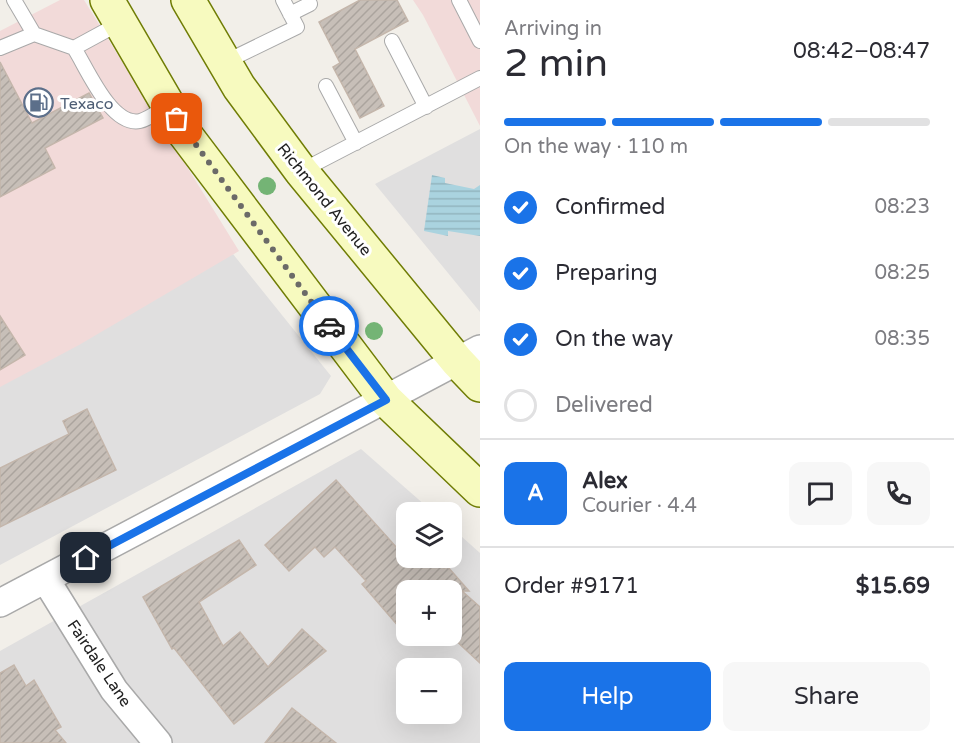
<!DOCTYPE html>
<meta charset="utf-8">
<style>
body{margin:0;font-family:"Varela Round",sans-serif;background:#f7f7f7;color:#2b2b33;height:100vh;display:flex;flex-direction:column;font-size:22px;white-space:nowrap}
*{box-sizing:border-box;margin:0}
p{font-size:20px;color:#7c7c81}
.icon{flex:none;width:33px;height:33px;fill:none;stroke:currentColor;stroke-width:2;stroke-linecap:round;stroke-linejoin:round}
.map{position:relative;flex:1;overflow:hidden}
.panel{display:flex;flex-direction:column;background:#fff;width:474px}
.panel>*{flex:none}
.controls{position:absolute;left:396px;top:502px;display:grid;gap:12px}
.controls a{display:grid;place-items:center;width:66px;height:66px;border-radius:12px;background:#fff;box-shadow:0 6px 24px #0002;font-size:30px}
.pin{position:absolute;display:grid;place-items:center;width:51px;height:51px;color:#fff;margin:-26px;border-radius:12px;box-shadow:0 3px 9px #0006}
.courier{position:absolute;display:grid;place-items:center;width:60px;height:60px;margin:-30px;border:4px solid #1a73e8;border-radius:50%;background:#fff;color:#222;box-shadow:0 2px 8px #0007}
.summary em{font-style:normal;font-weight:600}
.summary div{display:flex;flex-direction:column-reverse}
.summary{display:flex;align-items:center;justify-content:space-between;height:102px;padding:0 24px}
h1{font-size:39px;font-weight:600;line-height:45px}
.bar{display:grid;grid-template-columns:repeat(4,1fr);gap:9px 6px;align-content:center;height:72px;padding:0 24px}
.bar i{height:8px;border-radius:4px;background:#e1e1e2}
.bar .on{background:#1a73e8}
.bar p{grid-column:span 4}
.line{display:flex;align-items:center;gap:15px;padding:0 24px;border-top:2px solid #e1e1e2}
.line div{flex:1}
.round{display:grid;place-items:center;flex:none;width:63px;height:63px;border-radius:12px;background:#f7f7f7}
ol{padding:0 24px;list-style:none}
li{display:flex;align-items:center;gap:18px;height:66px}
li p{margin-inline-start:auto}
li .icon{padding:6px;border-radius:50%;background:#1a73e8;color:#fff;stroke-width:4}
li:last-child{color:#7c7c81}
li i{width:33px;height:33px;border:3px solid #e1e1e2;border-radius:50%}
.button{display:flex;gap:12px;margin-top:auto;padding:12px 24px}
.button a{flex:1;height:69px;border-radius:12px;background:#1a73e8;color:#fff;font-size:24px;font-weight:600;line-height:69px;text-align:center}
.button a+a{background:#f7f7f7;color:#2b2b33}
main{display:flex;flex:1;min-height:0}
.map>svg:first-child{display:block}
</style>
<main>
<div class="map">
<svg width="480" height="743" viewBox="0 0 480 743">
<defs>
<pattern id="water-rules" width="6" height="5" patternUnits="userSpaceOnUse" patternTransform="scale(1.5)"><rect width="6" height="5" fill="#aad3df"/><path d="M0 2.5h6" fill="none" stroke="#92b5bf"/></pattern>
<pattern id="building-hatch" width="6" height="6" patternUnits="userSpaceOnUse" patternTransform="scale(1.5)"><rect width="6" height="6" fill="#c7bfb8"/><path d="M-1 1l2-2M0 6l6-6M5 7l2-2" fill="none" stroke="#aba49e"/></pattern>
</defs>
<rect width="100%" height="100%" fill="#f2efe9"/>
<path fill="#e0dfdf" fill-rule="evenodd" d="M480,129V312L375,184Z
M233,254L331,376L320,394L0,565V378Z
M361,449L434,513H406V558H452V528L480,553V743H0V651ZM406,591H452V636H406ZM406,669H452V714H406Z"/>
<path fill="#f2dad9" d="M60,0H84L239,251L79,345L0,387V31Z
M413,0H480V126L423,15Z"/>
<path fill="url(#water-rules)" d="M432,175L445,178V183L474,189L480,185V236L448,231V236L424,231Z"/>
<path fill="url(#building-hatch)" stroke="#c4b6ab" stroke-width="1.5" d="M360,0H397L408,21L355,49L384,106L360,118L333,67L340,63L319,22Z
M0,62L32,123L89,93L103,118L45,148L55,168L0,197Z
M0,316L25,355L0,370Z
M87,409L116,470L0,527V468L69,434L63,421Z
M336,480L406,558H436L444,568L447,566L469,591H462L480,607V663L452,637V591H406V635L362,584L366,581L335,547L324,557L315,547L289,571L265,545Z
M239,540L256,565L199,602L223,646L240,632L268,667L302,629L326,651L234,724L174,648L172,649L143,597Z
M14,665L26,686L34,680L61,727L55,730L66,743H0V673Z
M292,708L336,743H265Z"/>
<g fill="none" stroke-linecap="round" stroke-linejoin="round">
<defs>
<path id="lane" d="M14,0L34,34L74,48
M459,0L480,41
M290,14L310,4
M120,23L74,48C87,68 111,127 140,121C149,119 160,110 169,105
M392,41L426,107
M0,48L34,34
M225,62L297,27L283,0
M326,86L356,143
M301,171L480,78"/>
<path id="street" d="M46,580L114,690L158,743
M0,603L480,349"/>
<path id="secondary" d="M107,0L185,134L386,400L480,490
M188,0L239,87L301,171L457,361L480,385"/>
</defs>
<use href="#lane" stroke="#a9a9a9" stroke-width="16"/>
<use href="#street" stroke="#a9a9a9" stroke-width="30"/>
<use href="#secondary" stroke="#707d05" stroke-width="36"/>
<use href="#lane" stroke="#fff" stroke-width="14"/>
<use href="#street" stroke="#fff" stroke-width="27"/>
<use href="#secondary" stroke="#f7fabf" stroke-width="33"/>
</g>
<g fill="#74b475">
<circle cx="267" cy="186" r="9"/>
<circle cx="374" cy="331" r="9"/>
</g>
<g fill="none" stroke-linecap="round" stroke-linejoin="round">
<path stroke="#6b6a68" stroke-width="6" stroke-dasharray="0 10.8" d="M177,119L329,326"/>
<path stroke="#1a73e8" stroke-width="8" d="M86,558L386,400L329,326"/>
</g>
<defs>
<symbol id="fuel-ring" viewBox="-11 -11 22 22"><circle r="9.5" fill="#fff" stroke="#5c6f8a" stroke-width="1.5"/><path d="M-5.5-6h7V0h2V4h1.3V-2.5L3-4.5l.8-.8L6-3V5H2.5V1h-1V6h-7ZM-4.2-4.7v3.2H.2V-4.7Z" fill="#5c6f8a"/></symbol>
</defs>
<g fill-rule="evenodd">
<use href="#fuel-ring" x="22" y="86" width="33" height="33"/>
</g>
<g text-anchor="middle" stroke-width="6" stroke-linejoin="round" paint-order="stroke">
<g font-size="16" fill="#4e5e75" stroke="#fff" text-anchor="start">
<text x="60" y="109">Texaco</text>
</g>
<g font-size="16" fill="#222" stroke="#fff">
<text transform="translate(325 199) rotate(51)" y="6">Richmond Avenue</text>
<text transform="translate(100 663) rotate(56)" y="6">Fairdale Lane</text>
</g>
</g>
</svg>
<div class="controls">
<a><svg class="icon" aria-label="layers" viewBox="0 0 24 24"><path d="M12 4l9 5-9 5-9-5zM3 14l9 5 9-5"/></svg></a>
<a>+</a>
<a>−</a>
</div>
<div class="pin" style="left:177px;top:119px;background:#ea580c"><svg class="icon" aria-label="bag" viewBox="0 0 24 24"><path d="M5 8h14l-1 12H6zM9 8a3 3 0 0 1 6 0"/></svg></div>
<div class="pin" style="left:86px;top:558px;background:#1f2937"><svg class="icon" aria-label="home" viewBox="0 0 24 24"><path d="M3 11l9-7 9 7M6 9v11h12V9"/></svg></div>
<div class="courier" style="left:329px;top:326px"><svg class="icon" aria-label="car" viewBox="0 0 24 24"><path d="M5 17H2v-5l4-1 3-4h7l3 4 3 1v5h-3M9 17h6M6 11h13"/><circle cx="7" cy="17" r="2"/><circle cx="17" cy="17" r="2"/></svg></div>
</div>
<section class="panel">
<div class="summary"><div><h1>2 min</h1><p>Arriving in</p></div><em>08:42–08:47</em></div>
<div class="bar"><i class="on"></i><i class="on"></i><i class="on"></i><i></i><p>On the way · 110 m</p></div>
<ol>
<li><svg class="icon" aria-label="check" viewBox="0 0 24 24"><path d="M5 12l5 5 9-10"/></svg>Confirmed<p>08:23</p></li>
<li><svg class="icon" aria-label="check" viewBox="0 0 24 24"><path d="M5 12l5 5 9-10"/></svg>Preparing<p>08:25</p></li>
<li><svg class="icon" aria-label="check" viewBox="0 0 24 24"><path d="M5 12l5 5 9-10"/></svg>On the way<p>08:35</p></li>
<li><i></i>Delivered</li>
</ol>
<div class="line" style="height:108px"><b class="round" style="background:#1a73e8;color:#fff">A</b><div><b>Alex</b><p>Courier · 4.4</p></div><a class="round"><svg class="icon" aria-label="chat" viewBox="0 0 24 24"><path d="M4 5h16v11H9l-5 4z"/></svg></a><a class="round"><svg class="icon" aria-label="phone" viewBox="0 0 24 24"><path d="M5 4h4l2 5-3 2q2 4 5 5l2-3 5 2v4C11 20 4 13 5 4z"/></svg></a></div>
<div class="line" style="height:78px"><div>Order #9171</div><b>$15.69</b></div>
<div class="button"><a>Help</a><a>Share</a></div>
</section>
</main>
